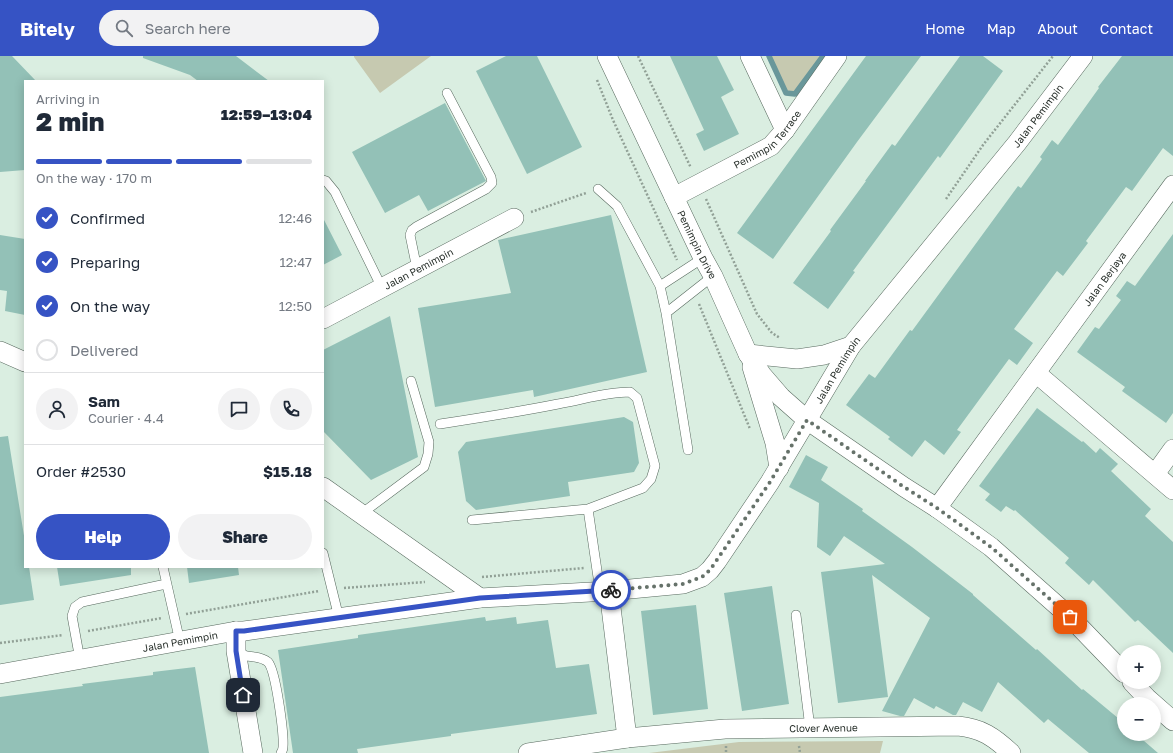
<!DOCTYPE html>
<meta charset="utf-8">
<style>
body{margin:0;font-family:"Golos Text",sans-serif;background:#f2f2f3;color:#1f2937;height:100vh;display:flex;flex-direction:column;font-size:15px;white-space:nowrap}
*{box-sizing:border-box;margin:0}
p{font-size:13px;color:#747a83}
.icon{flex:none;width:22px;height:22px;fill:none;stroke:currentColor;stroke-width:2;stroke-linecap:round;stroke-linejoin:round}
.map{position:relative;flex:1;overflow:hidden}
.side{position:absolute;left:24px;top:24px;width:300px;height:488px;display:flex;flex-direction:column;background:#fff;border-radius:0px;box-shadow:0 2px 10px #0003}
.side>*{flex:none}
.buttons{position:absolute;left:1117px;top:589px;display:grid;gap:8px}
.buttons a{display:grid;place-items:center;width:44px;height:44px;border-radius:50%;background:#fff;box-shadow:0 2px 10px #0003;font-size:20px}
.pin{position:absolute;display:grid;place-items:center;width:34px;height:34px;color:#fff;margin:-17px;border-radius:8px;box-shadow:0 2px 6px #0006}
.courier{position:absolute;display:grid;place-items:center;width:40px;height:40px;margin:-20px;border:3px solid #3653c4;border-radius:50%;background:#fff;color:#222;box-shadow:0 1px 5px #0007}
.summary em{font-style:normal;font-weight:800}
.summary div{display:flex;flex-direction:column-reverse}
.summary{display:flex;align-items:center;justify-content:space-between;height:68px;padding:0 12px}
h1{font-size:26px;font-weight:800;line-height:30px}
.bar{display:grid;grid-template-columns:repeat(4,1fr);gap:6px 4px;align-content:center;height:48px;padding:0 12px}
.bar i{height:5px;border-radius:3px;background:#e0e1e3}
.bar .selected{background:#3653c4}
.bar p{grid-column:span 4}
.line{display:flex;align-items:center;gap:10px;padding:0 12px;border-top:1px solid #e0e1e3}
.line div{flex:1}
.round{display:grid;place-items:center;flex:none;width:42px;height:42px;border-radius:21px;background:#f2f2f3}
ol{padding:0 12px;list-style:none}
li{display:flex;align-items:center;gap:12px;height:44px}
li p{margin-inline-start:auto}
li .icon{padding:4px;border-radius:50%;background:#3653c4;color:#fff;stroke-width:4}
li:last-child{color:#747a83}
li i{width:22px;height:22px;border:2px solid #e0e1e3;border-radius:50%}
.button{display:flex;gap:8px;margin-top:auto;padding:8px 12px}
.button a{flex:1;height:46px;border-radius:24px;background:#3653c4;color:#fff;font-size:16px;font-weight:800;line-height:46px;text-align:center}
.button a+a{background:#f2f2f3;color:#1f2937}
header{display:flex;align-items:center;gap:24px;box-sizing:border-box;height:56px;padding:0 20px;background:#3653c4;color:#fff}
header strong{font-size:19px}
nav{display:flex;gap:22px;margin-inline-start:auto;font-size:14px}
.search{width:280px;height:36px;background:#f2f2f3;display:flex;align-items:center;gap:10px;box-sizing:border-box;padding:0 14px;border-radius:22px;color:#747a83;font-size:15px}
.map>svg:first-child{display:block}
</style>
<header>
<strong>Bitely</strong>
<div class="search"><svg class="icon" aria-label="search" viewBox="0 0 24 24"><circle cx="10" cy="10" r="6"/><path d="M15 15l6 6"/></svg>Search here</div>
<nav><a>Home</a><a>Map</a><a>About</a><a>Contact</a></nav>
</header>
<div class="map">
<svg width="1173" height="697" viewBox="0 0 1173 697">
<rect width="100%" height="100%" fill="#daeee1"/>
<path fill="#c6c9b0" d="M354,0H431L380,37L354,1Z
M769,0H823L795,38L786,37Z
M883,685L880,697H649L739,686Z"/>
<g fill="none" stroke-linecap="round" stroke-linejoin="round">
<path stroke="#69979a" stroke-width="5.5" d="M769,0L786,37L795,38L823,0"/>
</g>
<path fill="#93c1b7" d="M0,0H12L36,25H25V114L0,116Z
M143,0H236L269,25H198L190,19L143,2Z
M506,0H537L582,91L527,118L476,15Z
M670,0H717L734,34L721,41L739,78L704,95L696,78L704,74Z
M866,0H921L857,86L773,203L737,177Z
M960,0H983L1003,15L940,102L938,100L853,215L855,216L828,253L793,227L831,175L830,174L866,125H865L892,88L895,90Z
M1122,0H1173V100L1163,92L1132,135L1126,131L1086,185L1088,187L1063,220L1057,215L1014,273L1033,287L1017,309L1009,303L957,374L961,376L944,399L925,384L912,401L888,383L890,381L846,349L869,318L875,322L910,274L912,275L1018,130L1021,132L1042,103L1040,101L1052,84L1058,89L1099,32L1098,31Z
M445,47L486,125L428,155L419,139L385,157L352,96Z
M611,159L647,316L534,341L533,334L435,351L418,252L511,237L498,184Z
M323,162L342,199L323,209Z
M1173,178V357L1166,367L1122,335L1125,331L1077,296L1095,271L1099,273L1121,244L1116,240L1127,225L1135,230Z
M0,179L25,183V259L5,255L7,235L0,234Z
M390,260L418,401L371,424L323,375V294Z
M1037,352L1082,386L1083,385L1096,397L1100,392L1118,408L1111,415L1151,453L1145,460L1173,486V597L1138,564L1135,566L1093,524L1089,529L1065,507L1069,502L1015,454L1014,455L1006,450L1001,456L985,444L990,438L979,430Z
M624,361L633,366L639,407L634,416L568,426L570,440L476,454L466,445L458,396L466,386Z
M8,380L25,486V511H29L34,544L0,549V381Z
M806,399L828,411L821,424L863,453L862,455L912,491L973,538V539L1036,594L1037,593L1082,634L1083,633L1124,667V678H1136L1158,697H1089L1048,663L1044,667L998,626L982,656L963,646L956,659H953L936,650L934,653L914,642L904,660H900L882,655L930,562L872,519L888,641L838,647L821,516L885,508L844,480L830,500L817,491L819,447L789,431Z
M57,511H131V519L60,530Z
M187,511H238L239,519L189,527Z
M772,530L789,648L742,655L724,537Z
M696,549L708,653L653,659L641,555Z
M485,561L486,565L516,561L517,568L548,564L556,612L589,608L597,658L451,678V680L357,693L358,697H293L278,594L358,582V579Z
M195,611L209,697H0V641L83,630L82,628L153,619V616Z"/>
<g fill="none" stroke-linecap="round" stroke-linejoin="round">
<defs>
<path id="service" d="M323,124L326,125L335,136L382,232
M598,133L617,150L660,230L666,257L688,394
M417,213L410,179L412,174L416,171L486,133L492,127L491,121L447,37
M660,230L703,202
M666,257L713,220
M440,368C479,362 518,356 558,348C582,344 605,336 630,336L637,342L655,410L651,423L643,432L588,453L472,464
M588,453L600,535
M361,458L424,411L428,398L429,386L411,325
M323,497L339,562
M163,511L180,586
M796,559L810,672
M236,595C240,597 243,599 247,600C254,601 262,601 268,606C276,615 284,678 283,691C283,694 282,695 281,697
M80,604L72,560L75,551L82,546L166,528"/>
<g id="minor">
<path id="s1" d="M607,0L703,202L713,220L748,298L762,319L781,341L807,364L904,431L937,452L991,491L1070,561L1124,617"/>
<path d="M750,0L785,74"/>
<path id="s2" d="M674,141L771,90L785,74L837,0"/>
<path id="s3" d="M323,263L514,162"/>
<path d="M0,295L25,306"/>
<path d="M748,298L797,303L824,299L851,290"/>
<path d="M752,311L775,387L779,412"/>
<path d="M1036,317L1173,434"/>
<path d="M1155,418L1173,393"/>
<path d="M323,431L480,542"/>
<path id="s4" d="M937,452L1173,129"/>
<path d="M609,535L627,682"/>
<path d="M236,575V595L253,697"/>
<path id="s5" d="M0,618L236,575H244L480,542L609,535L683,528L702,521L710,514L717,505L770,426L807,364L851,290L1017,87L1083,0"/>
<path d="M1132,626L1147,642L1173,665"/>
<path id="s6" d="M528,697L627,682L725,673L958,670C981,672 994,681 1011,697"/>
</g>
</defs>
<use href="#service" stroke="#57695e" stroke-width="10"/>
<use href="#minor" stroke="#57695e" stroke-width="20"/>
<path stroke="#91a096" stroke-width="2.5" stroke-dasharray="2 2" stroke-linecap="butt" d="M638,0L691,112
M597,24L613,64L677,204
M706,143L757,258L772,277L780,282
M946,143L983,89L1053,0
M531,156L586,137
M699,248L750,373
M482,521L584,512
M344,532L425,526
M186,558L319,535
M88,575L162,562
M0,587L63,579
M726,690V697
M799,690L800,697"/>
<use href="#service" stroke="#fff" stroke-width="9"/>
<use href="#minor" stroke="#fff" stroke-width="19"/>
</g>
<g fill="none" stroke-linecap="round" stroke-linejoin="round">
<path stroke="#66726a" stroke-width="4" stroke-dasharray="0 7.2" d="M611,534L683,528L702,521L710,514L770,426L807,364L904,431L937,452L991,491L1070,561"/>
<path stroke="#3653c4" stroke-width="5" d="M243,639L236,595V575H244L480,542L611,534"/>
</g>
<g text-anchor="middle" stroke-width="3.5" stroke-linejoin="round" paint-order="stroke">
<g font-size="10" fill="#272f2a" stroke="#fff">
<text dy="4" stroke="none"><textPath href="#s5" startOffset="1282">Jalan Pemimpin</textPath></text>
<text dy="4" stroke="none"><textPath href="#s2" startOffset="111">Pemimpin Terrace</textPath></text>
<text dy="4" stroke="none"><textPath href="#s1" startOffset="209">Pemimpin Drive</textPath></text>
<text dy="4" stroke="none"><textPath href="#s3" startOffset="108">Jalan Pemimpin</textPath></text>
<text dy="4" stroke="none"><textPath href="#s4" startOffset="284">Jalan Berjaya</textPath></text>
<text dy="4" stroke="none"><textPath href="#s5" startOffset="958">Jalan Pemimpin</textPath></text>
<text dy="4" stroke="none"><textPath href="#s5" startOffset="183">Jalan Pemimpin</textPath></text>
<text dy="4" stroke="none"><textPath href="#s6" startOffset="297">Clover Avenue</textPath></text>
</g>
</g>
</svg>
<div class="buttons">
<a>+</a>
<a>−</a>
</div>
<div class="pin" style="left:1070px;top:561px;background:#ea580c"><svg class="icon" aria-label="bag" viewBox="0 0 24 24"><path d="M5 8h14l-1 12H6zM9 8a3 3 0 0 1 6 0"/></svg></div>
<div class="pin" style="left:243px;top:639px;background:#1f2937"><svg class="icon" aria-label="home" viewBox="0 0 24 24"><path d="M3 11l9-7 9 7M6 9v11h12V9"/></svg></div>
<div class="courier" style="left:611px;top:534px"><svg class="icon" aria-label="bike" viewBox="0 0 24 24"><circle cx="6" cy="16" r="4"/><circle cx="18" cy="16" r="4"/><path d="M6 16l4-8h5l3 8M10 8l3 8H6M13 5h3"/></svg></div>
<section class="side">
<div class="summary"><div><h1>2 min</h1><p>Arriving in</p></div><em>12:59–13:04</em></div>
<div class="bar"><i class="selected"></i><i class="selected"></i><i class="selected"></i><i></i><p>On the way · 170 m</p></div>
<ol>
<li><svg class="icon" aria-label="check" viewBox="0 0 24 24"><path d="M5 12l5 5 9-10"/></svg>Confirmed<p>12:46</p></li>
<li><svg class="icon" aria-label="check" viewBox="0 0 24 24"><path d="M5 12l5 5 9-10"/></svg>Preparing<p>12:47</p></li>
<li><svg class="icon" aria-label="check" viewBox="0 0 24 24"><path d="M5 12l5 5 9-10"/></svg>On the way<p>12:50</p></li>
<li><i></i>Delivered</li>
</ol>
<div class="line" style="height:72px"><a class="round"><svg class="icon" aria-label="person" viewBox="0 0 24 24"><circle cx="12" cy="8" r="4"/><path d="M4 21q1-7 8-7t8 7"/></svg></a><div><b>Sam</b><p>Courier · 4.4</p></div><a class="round"><svg class="icon" aria-label="chat" viewBox="0 0 24 24"><path d="M4 5h16v11H9l-5 4z"/></svg></a><a class="round"><svg class="icon" aria-label="phone" viewBox="0 0 24 24"><path d="M5 4h4l2 5-3 2q2 4 5 5l2-3 5 2v4C11 20 4 13 5 4z"/></svg></a></div>
<div class="line" style="height:52px"><div>Order #2530</div><b>$15.18</b></div>
<div class="button"><a>Help</a><a>Share</a></div>
</section>
</div>
